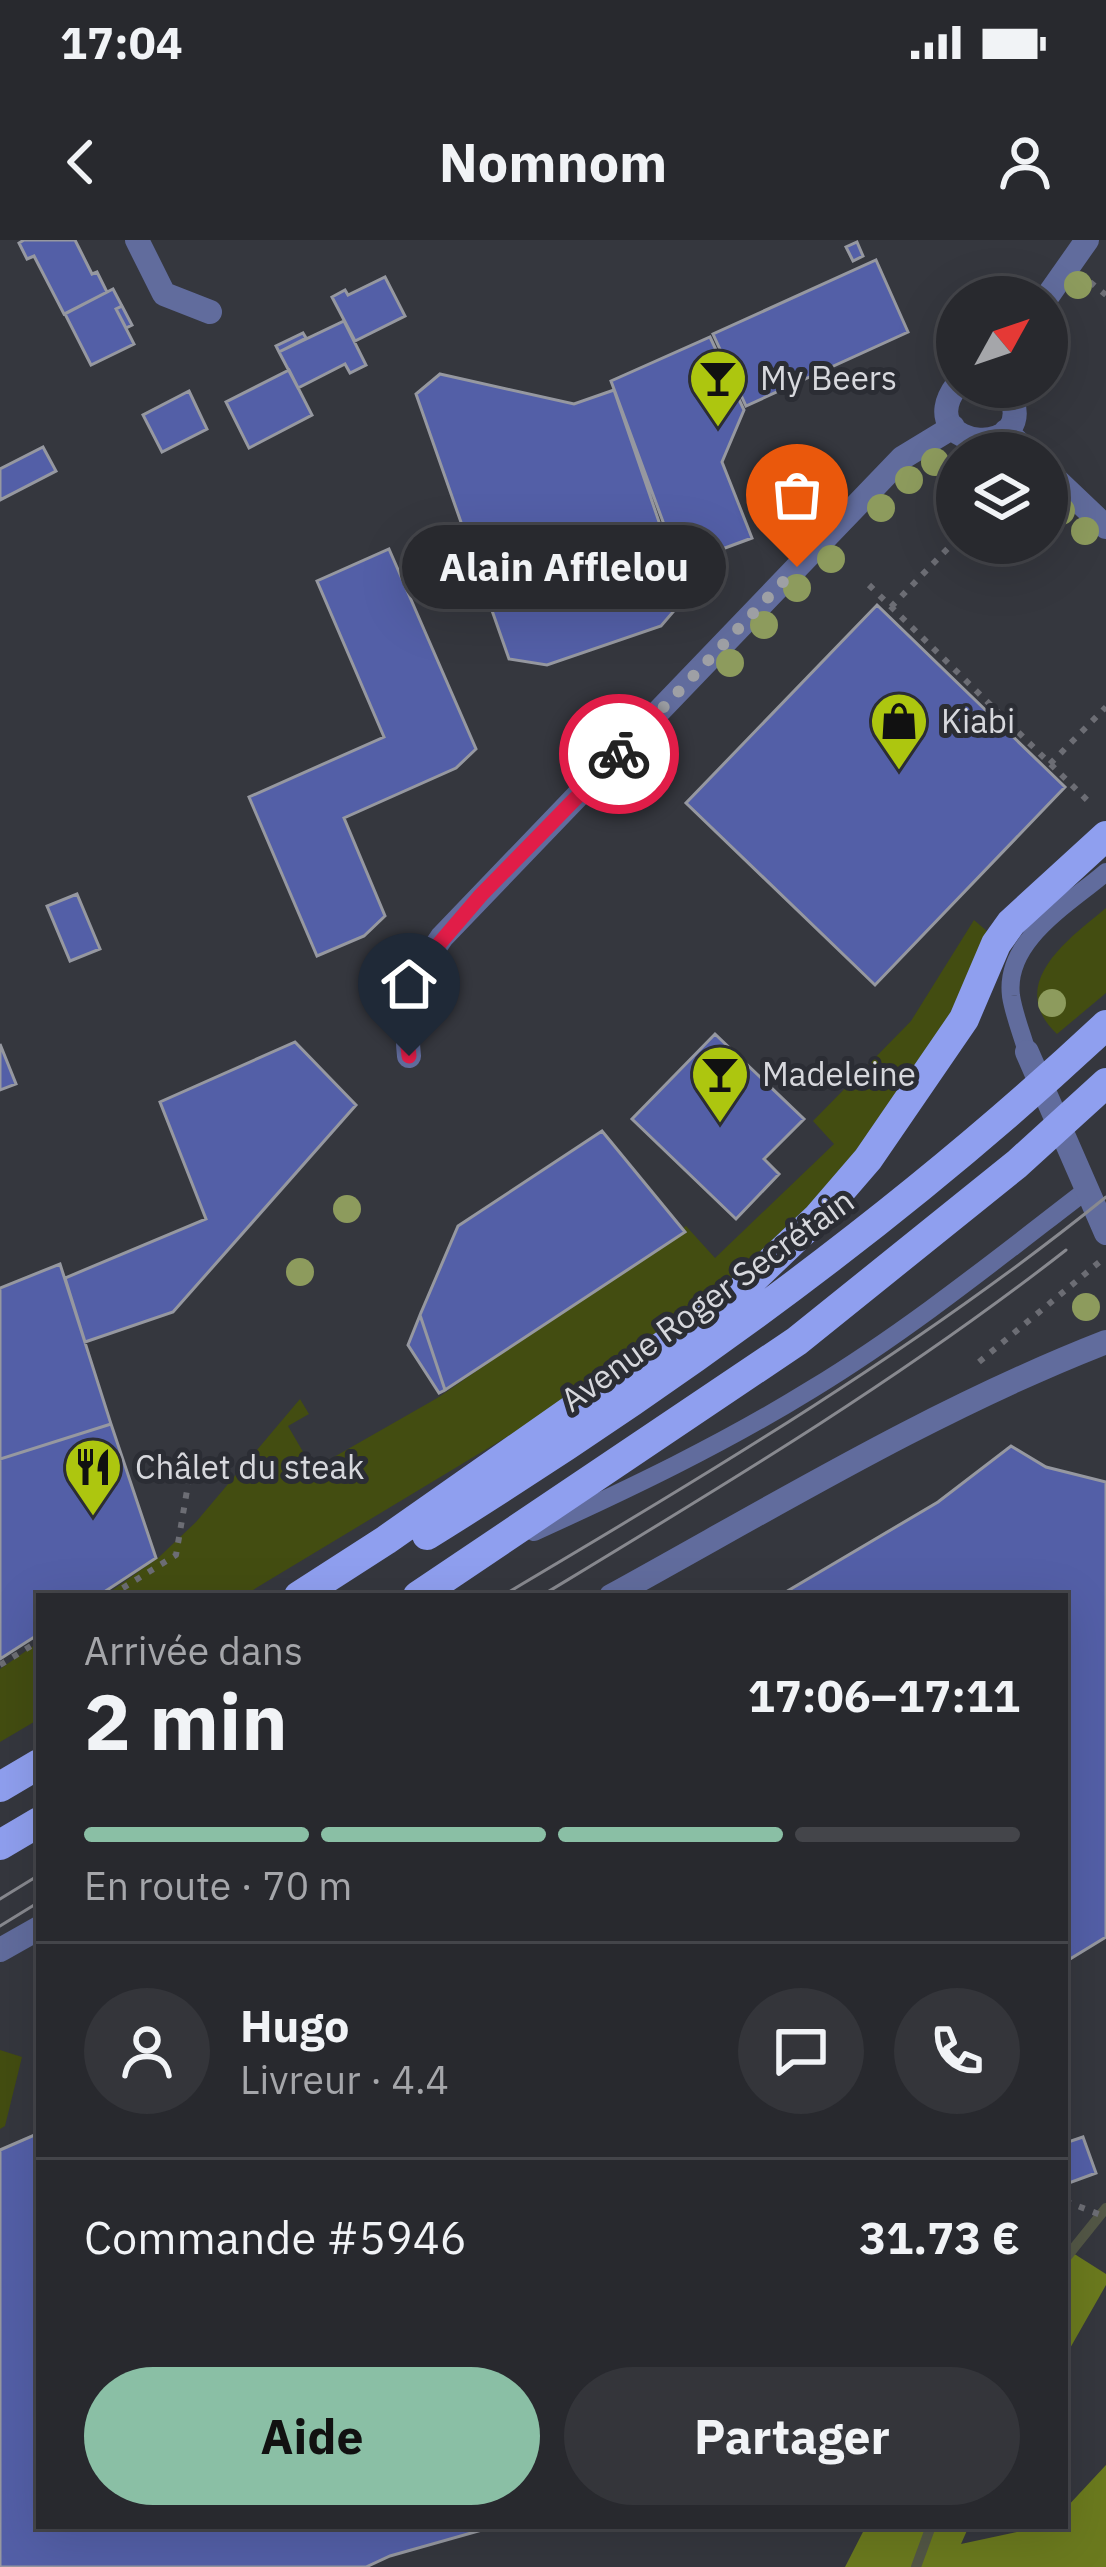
<!DOCTYPE html>
<html lang="fr">
<meta charset="utf-8">
<style>
body{margin:0;font-family:"IBM Plex Sans",sans-serif;background:#34353a;color:#f1f3f6;height:100vh;display:flex;flex-direction:column;font-size:45px;white-space:nowrap}
*{box-sizing:border-box;margin:0}
p{font-size:39px;color:#a5a6aa}
.icon{flex:none;width:66px;height:66px;fill:none;stroke:currentColor;stroke-width:2;stroke-linecap:round;stroke-linejoin:round}
.map{position:relative;flex:1;overflow:hidden}
.drawer{position:absolute;left:36px;top:1353px;width:1032px;height:936px;display:flex;flex-direction:column;background:#28292e;border-radius:0px;box-shadow:0 12px 48px #0002,0 0 0 3px #44454a}
.drawer>*{flex:none}
.needle{width:78px;rotate:50deg}
.tools{position:absolute;left:936px;top:36px;display:grid;gap:24px}
.tools a{display:grid;place-items:center;width:132px;height:132px;border-radius:50%;background:#28292e;box-shadow:0 12px 48px #0002,0 0 0 3px #44454a;font-size:60px}
.pin{position:absolute;display:grid;place-items:center;width:102px;height:102px;color:#fff;margin:-123px -51px;border-radius:50% 50% 50% 0;rotate:-45deg;box-shadow:0 0 12px #0007}
.pin .icon{rotate:45deg}
.courier{position:absolute;display:grid;place-items:center;width:120px;height:120px;margin:-60px;border:9px solid #e11d48;border-radius:50%;background:#fff;color:#222;box-shadow:0 3px 15px #0007}
.bubble{position:absolute;height:84px;border-radius:42px;background:#28292e;box-shadow:0 12px 48px #0002,0 0 0 3px #44454a;font-size:39px;font-weight:700;line-height:84px;text-align:center}
.overview em{font-style:normal;font-weight:700}
.overview div{display:flex;flex-direction:column-reverse}
.overview{display:flex;align-items:center;justify-content:space-between;height:204px;padding:0 48px}
h1{font-size:78px;font-weight:700;line-height:90px}
.bar{display:grid;grid-template-columns:repeat(4,1fr);gap:18px 12px;align-content:center;height:144px;padding:0 48px}
.bar i{height:15px;border-radius:9px;background:#44454a}
.bar .selected{background:#8abfa5}
.bar p{grid-column:span 4}
.line{display:flex;align-items:center;gap:30px;padding:0 48px;border-top:3px solid #44454a}
.line div{flex:1}
.round{display:grid;place-items:center;flex:none;width:126px;height:126px;border-radius:63px;background:#34353a}
.button{display:flex;gap:24px;margin-top:auto;padding:24px 48px}
.button a{flex:1;height:138px;border-radius:72px;background:#8abfa5;color:#111;font-size:48px;font-weight:700;line-height:138px;text-align:center}
.button a+a{background:#34353a;color:#f1f3f6}
.status{display:flex;justify-content:space-between;align-items:center;height:84px;padding:0 60px;background:#28292e;direction:ltr}
.status svg{height:33px;fill:currentColor}
header{display:flex;justify-content:space-between;align-items:center;height:156px;padding:0 48px;background:#28292e;font-size:54px;font-weight:700}
.map>svg:first-child{display:block}
</style>
<div class="status"><b>17:04</b><svg viewBox="0 0 49 12"><path d="M0 12V9h3v3zM5 12V6h3v6zM10 12V3h3v9zM15 12V0h3v12zM26 1h20v11H26zM47 4h2v5h-2z"/></svg></div>
<header><svg class="icon" aria-label="back" viewBox="0 0 24 24"><path d="M15 5l-7 7 7 7"/></svg>Nomnom<svg class="icon" aria-label="person" viewBox="0 0 24 24"><circle cx="12" cy="8" r="4"/><path d="M4 21q1-7 8-7t8 7"/></svg></header>
<div class="map">
<svg width="1106" height="2327" viewBox="0 0 1106 2327">
<rect width="100%" height="100%" fill="#35373e"/>
<path fill="#434d11" d="M1106,668V753L1057,794C1004,744 1070,698 1106,668Z
M974,680L988,692L950,784L856,925L729,1050L601,1140L243,1356H104L158,1318L196,1282L300,1159L309,1174L288,1186L313,1229L439,1157L686,986L715,1018L834,904L813,881L911,781Z
M39,1402V1479L0,1502V1429Z
M0,1810L22,1817L5,1886L0,1889Z"/>
<path fill="#6b7a1e" d="M1065,2008L1106,2034V2045L1065,2117Z
M1106,2225V2327H845L866,2286H969L961,2304L1044,2286H1065V2269Z"/>
<g fill="none" stroke-linecap="round" stroke-linejoin="round">
<path stroke="#535746" stroke-width="10" d="M1065,2019L1106,1968
M916,2327L931,2286"/>
</g>
<path fill="#535fa7" stroke="#9698a0" stroke-width="3" d="M24,0H75L92,34L97,32L107,52L64,74L34,16L27,19L19,3Z
M857,2L863,16L853,21L846,7Z
M876,20L908,92L746,166L713,94Z
M385,37L405,76L355,101L332,57L345,50L348,55Z
M113,49L122,66L116,69L134,104L91,125L65,74Z
M122,66L132,85L126,88L116,69Z
M344,81L366,125L350,133L345,124L298,148L279,112Z
M303,93L306,98L279,112L276,106Z
M710,97L744,170L722,222L752,298L679,325L611,141Z
M289,130L312,175L249,208L226,162Z
M440,134L574,164L614,150L685,358L661,386L547,425L509,419L416,154Z
M189,151L207,189L162,212L143,175Z
M43,207L56,231L0,260V229Z
M389,309L476,509L456,528L344,578L385,676L364,696L317,716L249,557L384,497L317,341Z
M877,365L1065,547L875,745L686,563Z
M77,654L100,709L70,721L47,666Z
M715,794L804,879L764,919L779,934L736,979L632,879Z
M295,802L356,865L173,1072L85,1102L65,1038L206,979L160,862Z
M0,804L16,844L0,850Z
M602,891L685,992L445,1150L420,1075L458,986Z
M60,1024L111,1184L0,1219V1048Z
M420,1075L445,1150L439,1153L408,1105Z
M111,1184L156,1318L98,1356H39V1394L0,1419V1219Z
M1011,1206L1046,1227L1106,1242V1697L1065,1722V1356H779L938,1262Z
M39,1893V2286H496L390,2316L366,2327H0V1910Z
M1083,1897L1096,1933L1069,1943L1065,1903Z"/>
<g fill="none" stroke-linecap="round" stroke-linejoin="round">
<path stroke="#6c6d74" stroke-width="6" stroke-dasharray="6 9" stroke-linecap="butt" d="M1090,42L1106,55
M869,345L1088,561
M891,367L957,299
M1050,524L1106,467
M979,1122L1103,1019
M110,1356L176,1315L191,1227
M0,1425L39,1401
M1065,1961L1106,1977"/>
<path stroke="#616c9d" stroke-width="18" d="M1027,812C1022,794 1014,775 1011,756C1004,700 1069,664 1106,632
M534,1292C629,1249 723,1204 812,1149C909,1090 998,1018 1088,949"/>
<path stroke="#616c9d" stroke-width="24" d="M137,0L164,54L210,72
M1047,57L1087,0
M957,145C907,212 1050,223 1006,147
M1006,191L1029,213
M1047,231L1106,287
M1027,812L1106,993
M409,816C404,772 416,733 442,697L902,218L953,187
M611,1356C773,1267 934,1169 1106,1102
M0,1710L39,1688"/>
<path stroke="#8f9fef" stroke-width="30" d="M427,1295C667,1146 899,979 1106,785
M299,1356L386,1300L737,1054L818,977L868,919L964,779L996,704L1011,683L1106,596
M418,1356L797,1101L1017,924L1106,843
M0,1547L39,1524
M0,1605L39,1582"/>
<path stroke="#88898f" stroke-width="3" d="M502,1356C709,1233 918,1109 1106,957
M541,1356C721,1247 900,1140 1066,1010
M0,1659L39,1635
M0,1686L39,1662"/>
</g>
<g fill="#8d9b5d">
<circle cx="1078" cy="45" r="14"/>
<circle cx="935" cy="222" r="14"/>
<circle cx="909" cy="240" r="14"/>
<circle cx="881" cy="268" r="14"/>
<circle cx="1061" cy="271" r="14"/>
<circle cx="1085" cy="291" r="14"/>
<circle cx="831" cy="319" r="14"/>
<circle cx="797" cy="348" r="14"/>
<circle cx="764" cy="385" r="14"/>
<circle cx="730" cy="423" r="14"/>
<circle cx="1052" cy="763" r="14"/>
<circle cx="347" cy="969" r="14"/>
<circle cx="300" cy="1032" r="14"/>
<circle cx="1086" cy="1067" r="14"/>
</g>
<g fill="none" stroke-linecap="round" stroke-linejoin="round">
<path stroke="#9ea0a5" stroke-width="12" stroke-dasharray="0 21.6" d="M619,514L797,327"/>
<path stroke="#e11d48" stroke-width="15" d="M409,816L406,787L427,718L481,655L619,514"/>
</g>
<defs>
<symbol id="bar-pin" viewBox="-11 -11 22 30"><path d="M0 17L-7.5 6A9.5 9.5 0 1 1 7.5 6Z" fill="#adc60f" stroke="#2b2d34"/><path d="M-6-5H6L.8 .8V4.5H3.5V6h-7V4.5H-.8V.8Z" fill="#111"/></symbol>
<symbol id="shop-pin" viewBox="-11 -11 22 30"><path d="M0 17L-7.5 6A9.5 9.5 0 1 1 7.5 6Z" fill="#adc60f" stroke="#2b2d34"/><path d="M-5-2.5h2.3a2.7 3.5 0 0 1 5.4 0H5L5.5 6h-11ZM-1.5-2.5h3a1.5 2.3 0 0 0-3 0Z" fill="#111"/></symbol>
<symbol id="restaurant-pin" viewBox="-11 -11 22 30"><path d="M0 17L-7.5 6A9.5 9.5 0 1 1 7.5 6Z" fill="#adc60f" stroke="#2b2d34"/><path d="M-5-6h1v4h1v-4h1v4h1v-4h1v5L-1.5 .5V6h-2V.5L-5-1ZM5-6V6H3V1.5H1.5Q1.5-4 5-6Z" fill="#111"/></symbol>
</defs>
<g fill-rule="evenodd">
<use href="#bar-pin" x="685" y="105" width="66" height="90"/>
<use href="#shop-pin" x="866" y="448" width="66" height="90"/>
<use href="#bar-pin" x="687" y="801" width="66" height="90"/>
<use href="#restaurant-pin" x="60" y="1194" width="66" height="90"/>
</g>
<g text-anchor="middle" stroke-width="10" stroke-linejoin="round" paint-order="stroke">
<g font-size="33" fill="#d7d8dd" stroke="#2b2d34" text-anchor="start">
<text x="760" y="150">My Beers</text>
<text x="941" y="493">Kiabi</text>
<text x="762" y="846">Madeleine</text>
<text x="135" y="1239">Châlet du steak</text>
</g>
<g font-size="33" fill="#d7d8dd" stroke="#2b2d34">
<text transform="translate(707 1060) rotate(-36)" y="12">Avenue Roger Secrétain</text>
</g>
</g>
</svg>
<div class="tools">
<a><svg class="needle" viewBox="-14 -14 28 28"><path d="M0-13l5 13h-10z" fill="#e53935"/><path d="M0 13l5-13h-10z" fill="#a5a6aa"/></svg></a>
<a><svg class="icon" aria-label="layers" viewBox="0 0 24 24"><path d="M12 4l9 5-9 5-9-5zM3 14l9 5 9-5"/></svg></a>
</div>
<div class="pin" style="left:797px;top:327px;background:#ea580c"><svg class="icon" aria-label="bag" viewBox="0 0 24 24"><path d="M5 8h14l-1 12H6zM9 8a3 3 0 0 1 6 0"/></svg></div>
<div class="pin" style="left:409px;top:816px;background:#1f2937"><svg class="icon" aria-label="home" viewBox="0 0 24 24"><path d="M3 11l9-7 9 7M6 9v11h12V9"/></svg></div>
<div class="courier" style="left:619px;top:514px"><svg class="icon" aria-label="bike" viewBox="0 0 24 24"><circle cx="6" cy="16" r="4"/><circle cx="18" cy="16" r="4"/><path d="M6 16l4-8h5l3 8M10 8l3 8H6M13 5h3"/></svg></div>
<div class="bubble" style="left:402px;top:285px;width:324px">Alain Afflelou</div>
<section class="drawer">
<div class="overview"><div><h1>2 min</h1><p>Arrivée dans</p></div><em>17:06–17:11</em></div>
<div class="bar"><i class="selected"></i><i class="selected"></i><i class="selected"></i><i></i><p>En route · 70 m</p></div>
<div class="line" style="height:216px"><a class="round"><svg class="icon" aria-label="person" viewBox="0 0 24 24"><circle cx="12" cy="8" r="4"/><path d="M4 21q1-7 8-7t8 7"/></svg></a><div><b>Hugo</b><p>Livreur · 4.4</p></div><a class="round"><svg class="icon" aria-label="chat" viewBox="0 0 24 24"><path d="M4 5h16v11H9l-5 4z"/></svg></a><a class="round"><svg class="icon" aria-label="phone" viewBox="0 0 24 24"><path d="M5 4h4l2 5-3 2q2 4 5 5l2-3 5 2v4C11 20 4 13 5 4z"/></svg></a></div>
<div class="line" style="height:156px"><div>Commande #5946</div><b>31.73 €</b></div>
<div class="button"><a>Aide</a><a>Partager</a></div>
</section>
</div>
